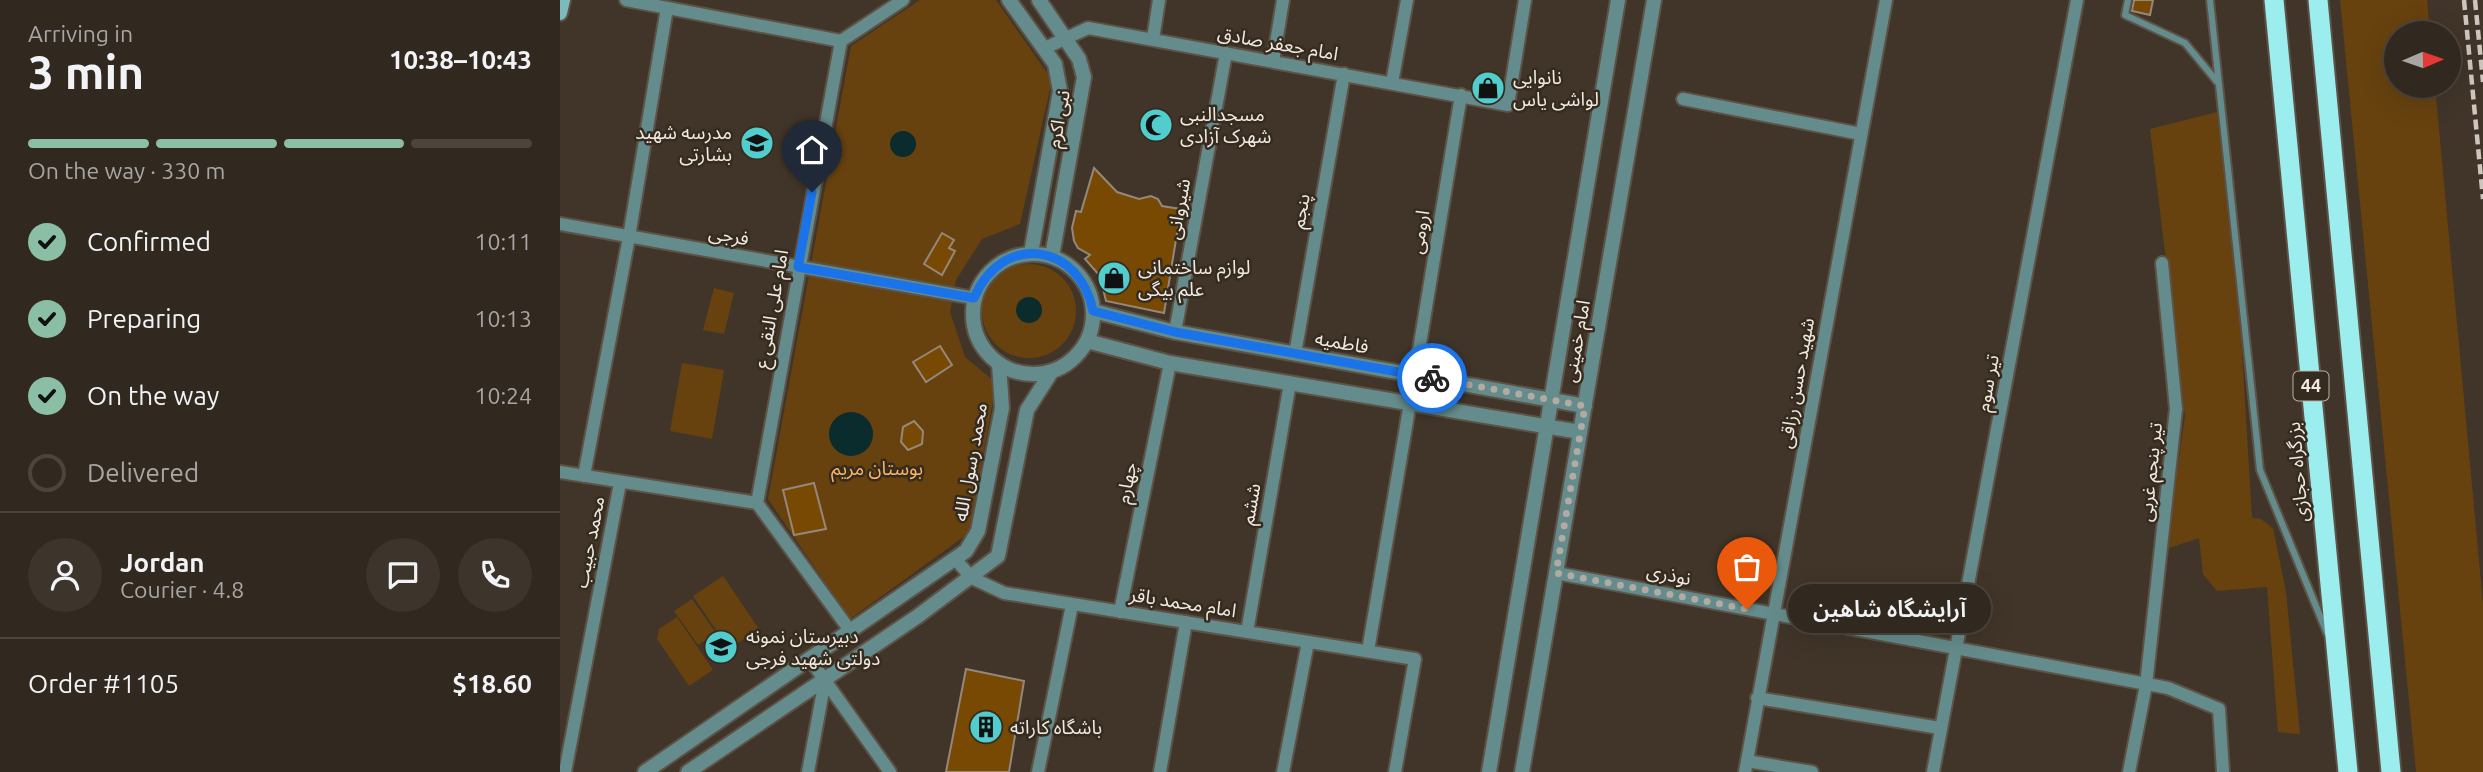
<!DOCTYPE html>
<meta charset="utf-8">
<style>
body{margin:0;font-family:Ubuntu,"Noto Sans Arabic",sans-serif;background:#3d342c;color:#f1f3f6;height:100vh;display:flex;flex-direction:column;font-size:26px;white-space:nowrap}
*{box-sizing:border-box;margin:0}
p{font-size:23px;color:#a8a6a4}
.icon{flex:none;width:38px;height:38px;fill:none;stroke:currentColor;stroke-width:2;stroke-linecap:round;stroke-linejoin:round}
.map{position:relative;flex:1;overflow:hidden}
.details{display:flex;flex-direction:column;background:#31281f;width:560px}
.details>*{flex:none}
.needle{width:46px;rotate:88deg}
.buttons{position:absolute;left:1824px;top:21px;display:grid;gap:14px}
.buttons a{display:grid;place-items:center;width:77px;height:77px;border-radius:50%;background:#31281f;box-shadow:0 7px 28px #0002,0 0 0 2px #4c443d;font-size:35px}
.pin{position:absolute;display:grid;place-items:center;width:60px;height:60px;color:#fff;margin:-72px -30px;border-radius:50% 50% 50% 0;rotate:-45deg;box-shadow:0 0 7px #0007}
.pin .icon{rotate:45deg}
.courier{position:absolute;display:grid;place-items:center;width:70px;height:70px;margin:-35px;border:5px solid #1a73e8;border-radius:50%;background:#fff;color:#222;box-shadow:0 2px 9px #0007}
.bubble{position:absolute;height:49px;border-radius:24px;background:#31281f;box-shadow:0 7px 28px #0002,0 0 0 2px #4c443d;font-size:23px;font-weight:600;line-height:49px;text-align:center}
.summary em{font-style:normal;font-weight:600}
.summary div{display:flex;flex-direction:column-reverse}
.summary{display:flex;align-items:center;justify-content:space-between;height:119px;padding:0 28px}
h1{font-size:46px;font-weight:600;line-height:52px}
.bar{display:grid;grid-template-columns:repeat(4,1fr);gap:10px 7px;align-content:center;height:84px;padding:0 28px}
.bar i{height:9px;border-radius:5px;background:#4c443d}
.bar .active{background:#8abfa5}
.bar p{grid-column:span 4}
.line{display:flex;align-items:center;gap:18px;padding:0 28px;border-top:2px solid #4c443d}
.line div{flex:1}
.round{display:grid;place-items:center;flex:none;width:74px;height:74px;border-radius:37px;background:#3d342c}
ol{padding:0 28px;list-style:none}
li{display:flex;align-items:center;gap:21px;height:77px}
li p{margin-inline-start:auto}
li .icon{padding:7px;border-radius:50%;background:#8abfa5;color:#111;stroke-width:4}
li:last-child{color:#a8a6a4}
li i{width:38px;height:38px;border:4px solid #4c443d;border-radius:50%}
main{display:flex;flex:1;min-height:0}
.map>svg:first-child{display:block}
</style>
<main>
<section class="details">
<div class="summary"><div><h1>3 min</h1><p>Arriving in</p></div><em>10:38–10:43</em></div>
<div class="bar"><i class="active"></i><i class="active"></i><i class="active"></i><i></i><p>On the way · 330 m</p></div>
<ol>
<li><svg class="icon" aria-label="check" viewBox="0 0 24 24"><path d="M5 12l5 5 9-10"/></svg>Confirmed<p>10:11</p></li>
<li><svg class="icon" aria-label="check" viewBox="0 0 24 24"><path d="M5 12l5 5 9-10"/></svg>Preparing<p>10:13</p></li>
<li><svg class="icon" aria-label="check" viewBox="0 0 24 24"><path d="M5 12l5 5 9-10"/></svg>On the way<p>10:24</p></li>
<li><i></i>Delivered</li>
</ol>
<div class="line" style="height:126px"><a class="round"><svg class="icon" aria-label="person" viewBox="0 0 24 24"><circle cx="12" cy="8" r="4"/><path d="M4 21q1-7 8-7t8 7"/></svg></a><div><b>Jordan</b><p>Courier · 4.8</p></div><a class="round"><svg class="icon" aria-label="chat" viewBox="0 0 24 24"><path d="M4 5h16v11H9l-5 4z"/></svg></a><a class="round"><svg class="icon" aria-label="phone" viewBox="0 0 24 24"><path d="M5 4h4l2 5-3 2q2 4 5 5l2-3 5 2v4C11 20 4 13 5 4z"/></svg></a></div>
<div class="line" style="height:91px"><div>Order #1105</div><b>$18.60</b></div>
</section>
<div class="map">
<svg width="1923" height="772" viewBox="0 0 1923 772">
<rect width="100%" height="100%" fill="#413529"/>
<path fill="#67420f" d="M360,0H436L492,80L460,224L422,239L396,280L390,312L405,357L436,383L409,533L290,619L208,499L291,46Z
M1780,0H1867L1870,33H1836V86H1875L1923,604V772H1856Z
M1657,112L1681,335L1692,518L1701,519L1713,528L1726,592L1740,734L1718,732L1707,587L1657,591L1643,574L1639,538L1606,549L1625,416L1590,129Z
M422 311a47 47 0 1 1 94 0a47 47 0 1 1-94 0Z
M154,288L174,293L164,334L143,330Z
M122,363L164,370L152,439L110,431Z
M163,576L199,629L169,649L133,596Z
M132,599L156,633L138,645L114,611Z
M117,617L153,670L129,686L97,639L99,629Z"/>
<path fill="#0a2c2c" d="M330 144a13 13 0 1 1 26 0a13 13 0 1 1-26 0Z
M456 310a13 13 0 1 1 26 0a13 13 0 1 1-26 0Z
M269 434a22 22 0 1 1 44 0a22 22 0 1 1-44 0Z"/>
<path fill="#774903" stroke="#95887a" stroke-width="2" d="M1574,0H1593L1590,15L1572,11Z
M534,168L557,192L579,199L591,196L598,199L602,206L621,209L604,313L546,301L540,276L525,259L530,255L518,248L514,241L512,228L516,211L521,212Z
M382,233L394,240L389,248L395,251L382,275L364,264Z
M380,346L392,365L366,382L353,362Z
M354,421L363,431L362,444L348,450L341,442L343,427Z
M254,483L266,529L234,535L223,490Z
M406,669L464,681L449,772H386Z"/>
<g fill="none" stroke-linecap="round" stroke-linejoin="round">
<defs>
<path id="service" d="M1568,0L1565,15L1625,43L1659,84
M1650,0L1700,470L1767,633"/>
<path id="minor" d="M66,0L281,41
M593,39L599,0
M485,48L528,28L948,105L965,0
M713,61L723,0
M832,83L847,0
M1123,99L1301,134
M0,224L414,298
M615,332L666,53
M735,354L784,74
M855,374L901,95
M0,472L197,503
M24,476L69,237L107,8
M396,560L412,578L444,593L855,659L835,772
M996,573L1608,688L1659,709L1663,772
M560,612L610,363
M289,629L197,503L281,41L343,0
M687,632L730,383
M808,651L850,403
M249,658L330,772
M1197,698L1380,728
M1187,761L1252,772
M5,772L60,483
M248,772L265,680
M478,772L512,605
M600,772L626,622
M723,772L748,642
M1185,772L1326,0
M1373,772L1517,0
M1569,772L1586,685L1616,409L1602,263"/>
<path id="tertiary" d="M449,0L495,64L500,91L471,253
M479,0L519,59L524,77L492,256
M413 314a60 60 0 1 1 120 0a60 60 0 1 1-120 0Z
M533,311L615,332L1025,406
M527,341L610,363L1020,432
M85,772L406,551L418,531L442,408L439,364
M128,772L358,616L438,556L467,410L492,371
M929,772L1058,0
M962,772L1094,0"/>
<path id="secondary" d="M0,13L3,0"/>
<path id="trunk" d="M1714,0L1788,772
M1758,0L1831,772"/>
</defs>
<use href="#service" stroke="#5d5247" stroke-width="10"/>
<use href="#minor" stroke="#5d5247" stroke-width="16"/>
<use href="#tertiary" stroke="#5d5247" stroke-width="18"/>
<use href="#secondary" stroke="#5d5247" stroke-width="18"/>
<use href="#trunk" stroke="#5d5247" stroke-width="23"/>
<use href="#service" stroke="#658c8c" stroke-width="6"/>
<use href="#minor" stroke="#658c8c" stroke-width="12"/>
<use href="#tertiary" stroke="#658c8c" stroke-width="14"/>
<use href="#secondary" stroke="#7bbbbb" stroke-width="14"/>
<use href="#trunk" stroke="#9ceeee" stroke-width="19"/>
<path stroke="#cec6be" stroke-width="4.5" stroke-dasharray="10 5" stroke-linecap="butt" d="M1904,0L1923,199
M1915,0L1923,82"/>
</g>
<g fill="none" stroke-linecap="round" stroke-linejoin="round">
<path stroke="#b3aba1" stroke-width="7" stroke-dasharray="0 12.6" d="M872,378L1025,406L996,573L1187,609"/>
<path stroke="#1a73e8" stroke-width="9" d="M252,192L238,267L414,298C442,232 519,242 533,311L615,332L872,378"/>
</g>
<defs>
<symbol id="shop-disc" viewBox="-11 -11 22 22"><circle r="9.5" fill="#52cdcd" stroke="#362b1f"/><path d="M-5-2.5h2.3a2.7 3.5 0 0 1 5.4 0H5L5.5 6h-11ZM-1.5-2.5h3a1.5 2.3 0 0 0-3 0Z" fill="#111"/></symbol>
<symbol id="mosque-disc" viewBox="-11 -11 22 22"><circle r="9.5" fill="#52cdcd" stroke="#362b1f"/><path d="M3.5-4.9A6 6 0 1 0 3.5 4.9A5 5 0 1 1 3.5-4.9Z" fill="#111"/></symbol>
<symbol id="school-disc" viewBox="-11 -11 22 22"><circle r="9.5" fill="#52cdcd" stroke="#362b1f"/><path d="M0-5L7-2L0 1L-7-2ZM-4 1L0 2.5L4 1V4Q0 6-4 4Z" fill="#111"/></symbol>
<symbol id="building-disc" viewBox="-11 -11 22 22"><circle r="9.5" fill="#52cdcd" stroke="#362b1f"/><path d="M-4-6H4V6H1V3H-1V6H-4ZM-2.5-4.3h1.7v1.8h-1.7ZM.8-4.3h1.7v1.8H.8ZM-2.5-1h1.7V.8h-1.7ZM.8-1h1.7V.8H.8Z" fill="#111"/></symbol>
</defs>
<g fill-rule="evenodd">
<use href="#shop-disc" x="909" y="69" width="38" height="38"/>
<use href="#mosque-disc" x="577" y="106" width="38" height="38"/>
<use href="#school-disc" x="178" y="124" width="38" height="38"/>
<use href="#shop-disc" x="535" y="259" width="38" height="38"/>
<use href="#school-disc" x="142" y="628" width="38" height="38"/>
<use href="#building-disc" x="407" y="708" width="38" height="38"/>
</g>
<g text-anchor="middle" stroke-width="5" stroke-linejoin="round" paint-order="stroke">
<rect fill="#362b1f" stroke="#b9b1a8" stroke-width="2" x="1733.5" y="371.5" width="35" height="29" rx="5"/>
<g font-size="18" font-weight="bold" fill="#f1eae2">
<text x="1751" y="392">44</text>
</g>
<g font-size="19" fill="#f1eae2" stroke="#362b1f">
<text transform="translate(718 43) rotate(10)" y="7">امام جعفر صادق</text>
<text transform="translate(498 119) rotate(-80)" y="7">نبی اکرم</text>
<text transform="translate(618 209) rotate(-80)" y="7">شیروانی</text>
<text transform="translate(740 211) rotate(-80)" y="7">پنجم</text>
<text transform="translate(859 232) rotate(-81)" y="7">ارومی</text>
<text transform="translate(169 235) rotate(10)" y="7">فرجی</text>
<text transform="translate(211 309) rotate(-80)" y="7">امام علی النقی ع</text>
<text transform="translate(1016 341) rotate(-80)" y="7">امام خمینی</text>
<text transform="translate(782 342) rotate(10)" y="7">فاطمیه</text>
<text transform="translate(1236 383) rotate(-80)" y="7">شهید حسن رزاقی</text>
<text transform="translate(1427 383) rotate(-80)" y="7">تیر سوم</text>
<text transform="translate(410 462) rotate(-80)" y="7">محمد رسول الله</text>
<text transform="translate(1590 472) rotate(-84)" y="7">تیر پنجم غربی</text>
<text transform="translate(1737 472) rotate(-95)" y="7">بزرگراه حجازی</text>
<text transform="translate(566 483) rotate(-79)" y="7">چهارم</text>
<text transform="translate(690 504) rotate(-80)" y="7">ششم</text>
<text transform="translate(29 542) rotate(-79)" y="7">محمد حبیب</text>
<text transform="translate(1109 574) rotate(11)" y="7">نوذری</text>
<text transform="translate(623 602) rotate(9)" y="7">امام محمد باقر</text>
</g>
<g font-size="19" fill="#f1eae2" stroke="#362b1f" text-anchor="start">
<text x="953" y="84">نانوایی<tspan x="953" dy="22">لواشی یاس</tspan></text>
<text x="620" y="121">مسجدالنبی<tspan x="620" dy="22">شهرک آزادی</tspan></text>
<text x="172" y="139" text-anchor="end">مدرسه شهید<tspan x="172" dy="22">بشارتی</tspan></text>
<text x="578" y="274">لوازم ساختمانی<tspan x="578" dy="22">علم بیگی</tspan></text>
<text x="186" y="643">دبیرستان نمونه<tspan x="186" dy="22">دولتی شهید فرجی</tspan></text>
<text x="450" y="734">باشگاه کاراته</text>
</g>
<g font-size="19" fill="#fab564" stroke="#362b1f">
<text x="317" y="475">بوستان مریم</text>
</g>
</g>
</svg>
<div class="buttons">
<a><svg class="needle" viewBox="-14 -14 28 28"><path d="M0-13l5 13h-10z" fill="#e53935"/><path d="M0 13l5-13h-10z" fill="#a8a6a4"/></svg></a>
</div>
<div class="pin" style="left:1187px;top:609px;background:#ea580c"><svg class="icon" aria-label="bag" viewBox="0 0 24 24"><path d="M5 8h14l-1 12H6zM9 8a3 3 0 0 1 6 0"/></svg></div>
<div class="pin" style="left:252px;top:192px;background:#1f2937"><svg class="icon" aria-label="home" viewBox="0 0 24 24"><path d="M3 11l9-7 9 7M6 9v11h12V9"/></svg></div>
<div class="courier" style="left:872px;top:378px"><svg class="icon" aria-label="bike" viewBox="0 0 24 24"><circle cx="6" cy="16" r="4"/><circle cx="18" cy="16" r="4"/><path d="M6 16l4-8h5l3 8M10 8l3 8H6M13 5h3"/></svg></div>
<div class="bubble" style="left:1228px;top:584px;width:203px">آرایشگاه شاهین</div>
</div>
</main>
